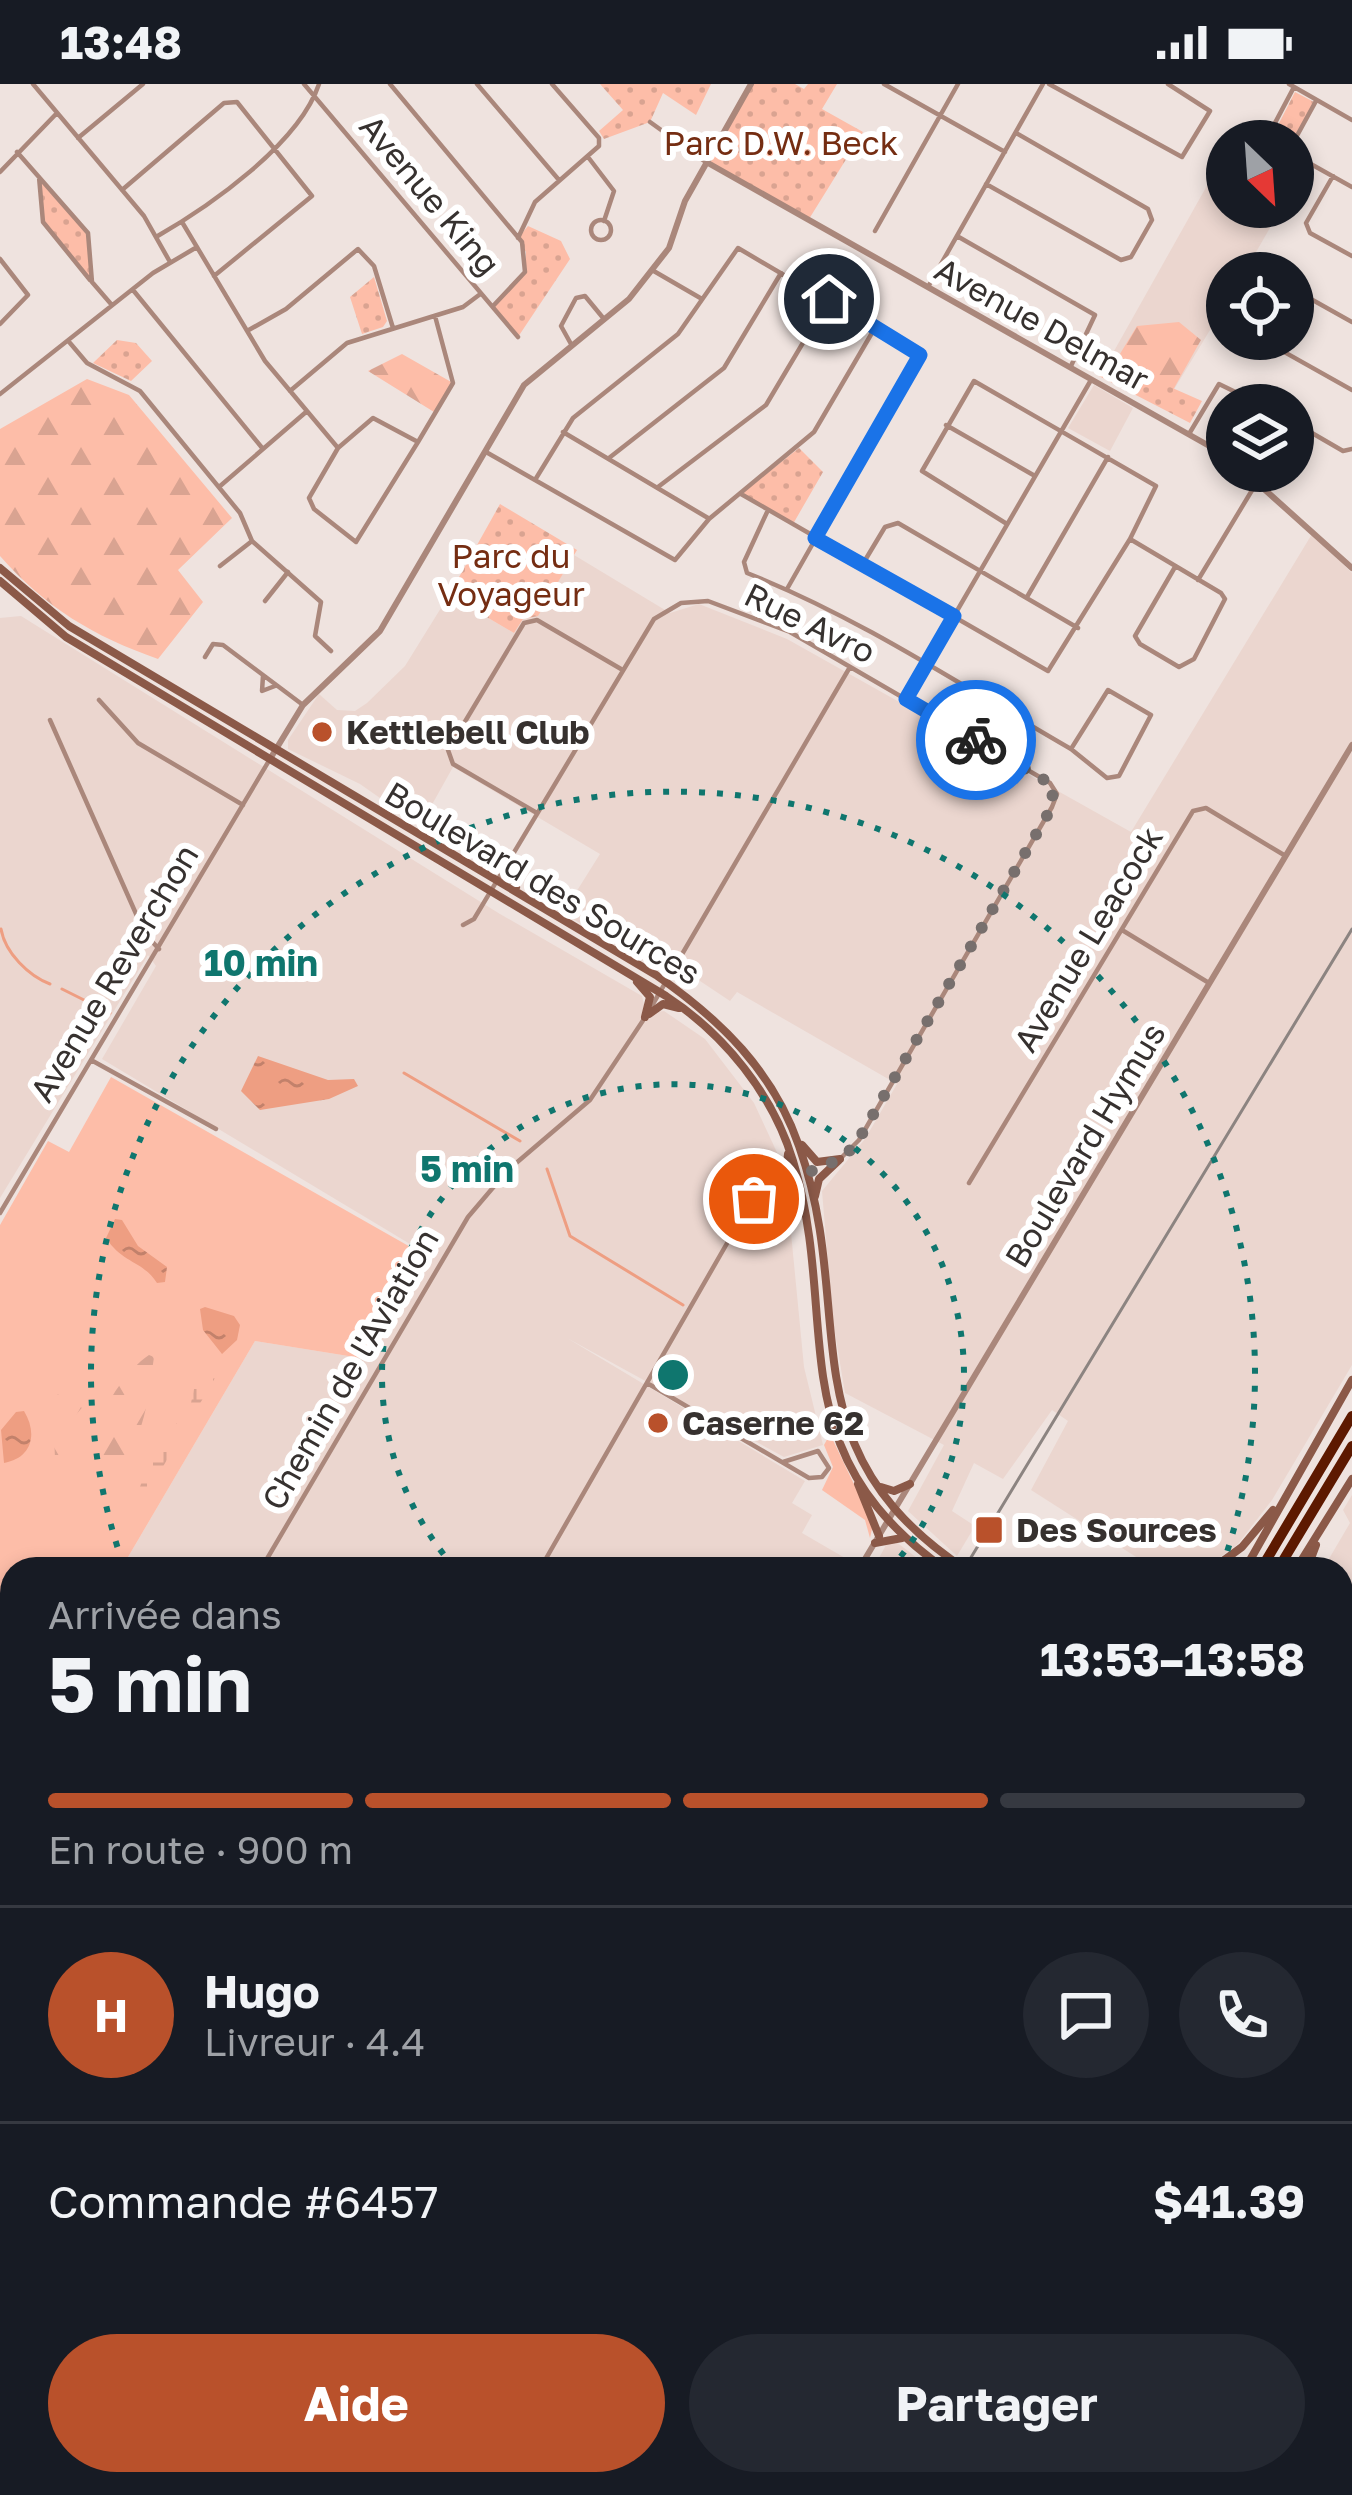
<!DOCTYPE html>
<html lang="fr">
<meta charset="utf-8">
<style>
body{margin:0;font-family:"Golos Text",sans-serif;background:#242831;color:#f1f3f6;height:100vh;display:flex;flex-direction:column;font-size:45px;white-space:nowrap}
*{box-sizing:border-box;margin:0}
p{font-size:39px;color:#9ea1a6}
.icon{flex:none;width:66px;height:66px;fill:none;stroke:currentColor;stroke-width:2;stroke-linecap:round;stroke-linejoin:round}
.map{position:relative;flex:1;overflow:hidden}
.panel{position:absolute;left:0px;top:1473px;width:1353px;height:939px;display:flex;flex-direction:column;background:#171b24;border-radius:36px 36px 0 0;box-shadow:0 6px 18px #0003}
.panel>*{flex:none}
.needle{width:78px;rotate:155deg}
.tools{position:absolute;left:1206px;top:36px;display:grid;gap:24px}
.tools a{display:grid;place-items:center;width:108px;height:108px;border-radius:50%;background:#171b24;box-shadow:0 6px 18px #0003;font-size:60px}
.pin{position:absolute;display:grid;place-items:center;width:102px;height:102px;color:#fff;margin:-51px;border:6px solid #fff;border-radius:50%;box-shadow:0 3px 12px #0007}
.courier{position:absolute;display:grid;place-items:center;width:120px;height:120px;margin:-60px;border:9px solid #1a73e8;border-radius:50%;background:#fff;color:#222;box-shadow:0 3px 15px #0007}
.summary em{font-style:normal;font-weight:700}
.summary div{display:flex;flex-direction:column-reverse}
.summary{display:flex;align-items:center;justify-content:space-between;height:204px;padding:0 48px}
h1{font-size:78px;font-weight:700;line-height:90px}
.bar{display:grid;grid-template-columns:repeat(4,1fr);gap:18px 12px;align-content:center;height:144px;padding:0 48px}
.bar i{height:15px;border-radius:9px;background:#363941}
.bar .active{background:#b9512b}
.bar p{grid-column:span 4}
.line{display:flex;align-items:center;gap:30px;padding:0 48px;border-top:3px solid #363941}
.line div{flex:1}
.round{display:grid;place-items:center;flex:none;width:126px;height:126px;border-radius:63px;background:#242831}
.button{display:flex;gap:24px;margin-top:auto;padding:24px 48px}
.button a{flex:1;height:138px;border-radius:72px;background:#b9512b;color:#fff;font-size:48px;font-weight:700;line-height:138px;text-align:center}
.button a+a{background:#242831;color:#f1f3f6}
.status{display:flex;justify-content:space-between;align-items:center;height:84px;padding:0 60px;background:#171b24;direction:ltr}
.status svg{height:33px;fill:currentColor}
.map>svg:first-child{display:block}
</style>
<div class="status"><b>13:48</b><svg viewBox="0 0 49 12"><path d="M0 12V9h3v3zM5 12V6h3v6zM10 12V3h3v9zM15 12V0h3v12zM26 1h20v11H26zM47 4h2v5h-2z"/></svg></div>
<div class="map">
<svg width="1352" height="2411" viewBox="0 0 1352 2411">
<defs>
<pattern id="forest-firs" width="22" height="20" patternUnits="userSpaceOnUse" patternTransform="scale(3)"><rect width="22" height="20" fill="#fdbda8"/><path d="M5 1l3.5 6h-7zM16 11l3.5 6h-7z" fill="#d9a391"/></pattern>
<pattern id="wetland-marsh" width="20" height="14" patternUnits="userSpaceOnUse" patternTransform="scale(3)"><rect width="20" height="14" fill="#fdbda8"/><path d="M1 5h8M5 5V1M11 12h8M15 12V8" fill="none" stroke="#d9a391"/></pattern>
<pattern id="park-dots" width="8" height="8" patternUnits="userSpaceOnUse" patternTransform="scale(3)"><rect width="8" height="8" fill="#fdbda8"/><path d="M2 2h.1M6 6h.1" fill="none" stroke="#d9a391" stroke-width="1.8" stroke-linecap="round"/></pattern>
<pattern id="water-ripples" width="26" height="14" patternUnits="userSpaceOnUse" patternTransform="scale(3)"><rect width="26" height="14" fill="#ee9e82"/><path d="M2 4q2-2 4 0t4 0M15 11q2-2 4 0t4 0" fill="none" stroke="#c2816b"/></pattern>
</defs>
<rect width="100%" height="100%" fill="#efe3df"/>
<path fill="#ebd6cf" d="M1227,66V123H1282L1244,189H1227V218L1173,307L1109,276Z
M1094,301L1133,324L1110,367L1068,344Z
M1312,450L1352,489V1281L1272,1416L1238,1460L1209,1481L1155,1485L1031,1406L1068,1337L1052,1326L1003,1395L974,1379L952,1427L975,1442L957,1472L908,1427L944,1361L845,1309L833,1237L822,1107L865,1055L897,1000L737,908L730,917L673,879L656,884L563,829L600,770L453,683L420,742L360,700L288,665V656L319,610L337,626L355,627L367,619L405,582L449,511L514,549L523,535L538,531L574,471L670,529L699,520L787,555L1131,748Z
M21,532L500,830L642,912L646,929L664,927L705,955L754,1019L780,1075L773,1101L788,1118L804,1283L823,1361L784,1373L567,1254L805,1397L792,1419L812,1431L802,1449L864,1485H121L255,1257L367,1275L430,1172L102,975L156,882L148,871L0,1114V534Z
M1352,1411V1703H1350L1341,1691V1485H1323L1350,1439L1343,1426Z
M895,1457L930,1484L929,1485H873L886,1461Z
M1341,1724L1352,1731V1915L1341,1931Z
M12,1890V2305L0,2314V1910Z
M12,2310V2400H108L104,2411H4L0,2319Z
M158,2400H693L687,2411H151Z
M770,2400H907L901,2411H763Z"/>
<path fill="#fdbda8" d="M111,993L428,1173L367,1275L255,1257L121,1485H12V1890L0,1910V1141L48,1057L69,1068Z
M830,1350L873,1440L870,1454L865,1436L822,1406L833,1383L824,1361Z"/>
<path fill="url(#forest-firs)" d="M1179,238L1201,256L1173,306L1115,278L1137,242Z
M402,270L453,299L434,328L368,287Z
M87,295L129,311L232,434L178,486L203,518L158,575C93,552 46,524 0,472V345Z
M149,1271L154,1273C149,1307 145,1361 116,1381L104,1379C80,1349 124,1287 149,1271Z
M81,1297L87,1300V1318L66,1342L74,1357L55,1375L53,1322L58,1310Z"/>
<path fill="url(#wetland-marsh)" d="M218,1274L219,1287L151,1403L133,1423L148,1380L191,1319L197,1291L204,1280Z"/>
<path fill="url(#park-dots)" d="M600,0H711L696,31L663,9L650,38L604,55L599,47L623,26Z
M751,0H795L804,5L808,0H837L822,25L863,48L809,135L707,79Z
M1295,8L1314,18L1292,57L1272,53Z
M39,93L88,149L92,198L43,138Z
M528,142L561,157L570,175L518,253L493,223L525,188L526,168L518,154Z
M374,193L387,237L383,243L362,250L350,213Z
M117,256L136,259L152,277L131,297L93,279Z
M1109,276L1202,317L1190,339L1099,292Z
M799,364L823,388L793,440L741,410Z
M500,420L577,466L538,532L523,535L514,549L449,511Z"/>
<path fill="url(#water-ripples)" d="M258,972L328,996L354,995L358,1002L329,1015L260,1026L241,1007Z
M115,1135L122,1136L138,1162L167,1183L165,1198L157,1199C142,1176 123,1180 106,1154Z
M205,1223L234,1232L240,1241L237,1256L222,1270L203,1246L200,1225Z
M24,1327C38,1350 32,1374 4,1379L1,1346L16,1328Z"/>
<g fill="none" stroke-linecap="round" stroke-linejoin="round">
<path stroke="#ee9e82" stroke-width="3" d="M1,845C5,869 29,892 50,900
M62,905L110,929
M404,989L520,1057
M547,1085L570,1152L683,1221
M146,2411L153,2400"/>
<path stroke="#aa877b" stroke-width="4.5" d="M33,0L144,132L170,178
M304,0L518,253
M390,0L522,158L525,188L494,221
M477,0L559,96
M884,0L1005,68
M1049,0L1182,73L1210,27L1168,0
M1289,0L1352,36
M650,38L707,79
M78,54L143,0
M1272,57L1267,54L1294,3
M1293,59L1316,17
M17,68L88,149L92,198L111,220
M1293,70L1352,103
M588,73L614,107L604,137
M0,88L57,29
M1333,92L1306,139L1310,149L1352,172
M39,93L43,138L90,196
M986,100L1121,176L1131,173L1152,136L1148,125L1016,49
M122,106L224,19L237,18L312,112L214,192
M591 146a10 10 0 1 1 20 0a10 10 0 1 1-20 0Z
M182,138L265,277L338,364
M875,147L958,0
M957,152L1095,231L1071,282
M156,153C210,122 299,60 319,0
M518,154L535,118L599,62V54L552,0
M0,175L28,211L0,240
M652,186L702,215
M928,203L1043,0
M1293,205L1352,238
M133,206L263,365
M247,247L286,225L358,165L374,182L393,244
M1261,255L1352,306
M70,259L87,279L140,307L240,429L252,457L321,518L315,552L331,567
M571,260L561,242L576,214L585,212L604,235
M290,307L347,259L463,223L479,211
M0,310L153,189L197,163
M373,334L418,358L356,458L314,425L309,414L338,364Z
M1293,338L1343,367L1352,365
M946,341L1035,392
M563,348L708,434
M1189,350L1219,300L1262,321
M418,358L453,299L435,232
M486,368L675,476L709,435L814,348L876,242
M609,374L724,284L781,189
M535,396L573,334L678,250L738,164L920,271L787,505
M219,403L306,328
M658,403L766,321L829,215
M741,410L1048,587L1130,455L1156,402L974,297L922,387L1007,440
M768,426L744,478L747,489C861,534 965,604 1071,665L1107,694L1119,692L1151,631L1108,606L1071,665
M1130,455L1221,509L1225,515L1194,575L1179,583L1140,560L1135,552L1175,483
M864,478L885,443L898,439L1078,544
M220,482L252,457
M1198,496L1257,398
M1027,513L1108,373
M265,517L288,488
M205,573L213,560L223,561L303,621
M263,592L262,607L275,602
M907,613L1091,296
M99,616L138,659L243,721
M50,636L145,850L159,865
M537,729L453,680L448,666L524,539L537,536L621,585
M463,841L474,835L654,535L681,519L708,517L790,548L1050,699L1057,710L1052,723L859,1056L841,1074
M1122,846L1209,899
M650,925L850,583
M91,976L216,1045
M969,1099L1193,727L1206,724L1284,771
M0,1129L270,675
M647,1299L809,1394L822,1393L829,1384L818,1367L783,1378
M261,1485L468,1133L508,1086L590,1016L644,935
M540,1485L745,1128L765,1106
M1341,2158L1352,2139
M1341,2263L1352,2251
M0,2314L12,2305
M1341,2341L1352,2332
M1144,2400L1147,2411
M1200,2400L1204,2411
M1332,2400L1342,2411L1352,2406
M913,2411L919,2400
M1059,2411L1066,2400
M1117,2411L1137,2400
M1227,2411L1252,2400"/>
<path stroke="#aa877b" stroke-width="6" d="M708,79L1227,372
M1244,387L1352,484
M270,675L303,621L380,547L524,301L629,215L669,164L685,117L751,0
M859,1485L1352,661
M1341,1945L1352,1927
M1341,1959L1352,1941
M1264,2400L1270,2411
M310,2411L316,2400"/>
<path stroke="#8b5948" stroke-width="8" d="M0,484L69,542L656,891C721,936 773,987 799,1062C859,1231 782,1363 965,1485
M0,497L66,553L666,912C724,950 773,1010 793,1077C842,1238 775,1365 945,1485
M479,782L495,785L507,779V792L516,803
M637,898L650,913L645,933
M649,930L663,920L679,924
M802,1061L817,1078L840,1075
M776,1099L786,1088L788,1070
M765,1106L788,1105L798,1125
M815,1112L819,1095L839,1076
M858,1400L879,1452
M881,1403L894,1407L910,1400
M875,1459L902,1454
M1212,1485L1242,1463L1273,1426
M1245,1485L1352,1296
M1296,1485L1352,1395
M1307,1485L1316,1461
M1341,1705L1352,1711
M1341,1717L1352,1723
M694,2411L701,2400
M755,2411L762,2400"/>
<path stroke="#5d1900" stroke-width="10" d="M1261,1485L1352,1332
M1278,1485L1352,1362
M716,2411L723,2400
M733,2411L740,2400"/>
<path stroke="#8c8481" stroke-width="3" d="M964,1485L1352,845
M440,2411L446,2400"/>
</g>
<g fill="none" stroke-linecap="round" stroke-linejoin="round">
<path stroke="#776f6d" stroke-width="12" stroke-dasharray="0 21.6" d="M754,1115C784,1087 828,1092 856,1060L1052,723L1053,701L976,656"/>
<path stroke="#1a73e8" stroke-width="15" d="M829,215L920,271L815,454L954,532L906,615L976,656"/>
</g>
<g fill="none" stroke="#0f766e" stroke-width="6" stroke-dasharray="6 12">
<path d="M455 1484A291 291 0 1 1 891 1484"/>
<path d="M123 1480A582 582 0 1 1 1223 1480"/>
</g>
<g fill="#b9512b" stroke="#fff" stroke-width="4.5">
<circle cx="322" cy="648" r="12"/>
<circle cx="658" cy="1339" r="12"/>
<rect x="974" y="1431" width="30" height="30" rx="6"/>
</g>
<g text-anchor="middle" stroke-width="12" stroke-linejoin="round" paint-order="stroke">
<g font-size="33" fill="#752d12" stroke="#fff">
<text x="781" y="71">Parc D.W. Beck</text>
<text x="511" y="484">Parc du<tspan x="511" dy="38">Voyageur</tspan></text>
</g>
<g font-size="33" fill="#36312f" stroke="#fff">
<text transform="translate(430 111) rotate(50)" y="12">Avenue King</text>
<text transform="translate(1042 240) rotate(29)" y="12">Avenue Delmar</text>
<text transform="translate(810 539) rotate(26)" y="12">Rue Avro</text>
<text transform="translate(543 799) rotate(31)" y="12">Boulevard des Sources</text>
<text transform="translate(1088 855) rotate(-59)" y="12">Avenue Leacock</text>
<text transform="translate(114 889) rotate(-59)" y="12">Avenue Reverchon</text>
<text transform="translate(1085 1061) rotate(-59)" y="12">Boulevard Hymus</text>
<text transform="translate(350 1285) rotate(-60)" y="12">Chemin de l'Aviation</text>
</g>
<g font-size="33" font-weight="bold" fill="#36312f" stroke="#fff" text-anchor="start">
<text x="346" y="660">Kettlebell Club</text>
<text x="682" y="1351">Caserne 62</text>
<text x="1016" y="1458">Des Sources</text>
</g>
</g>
<circle cx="673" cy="1291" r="18" fill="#0f766e" stroke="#fff" stroke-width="6"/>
<g font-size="36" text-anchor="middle" font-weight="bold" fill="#0f766e" stroke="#fff" stroke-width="12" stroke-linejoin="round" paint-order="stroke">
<text x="261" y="892">10 min</text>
<text x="467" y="1098">5 min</text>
</g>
</svg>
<div class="tools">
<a><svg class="needle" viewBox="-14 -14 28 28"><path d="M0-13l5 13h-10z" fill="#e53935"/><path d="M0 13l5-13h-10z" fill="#9ea1a6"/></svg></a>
<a><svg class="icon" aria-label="locate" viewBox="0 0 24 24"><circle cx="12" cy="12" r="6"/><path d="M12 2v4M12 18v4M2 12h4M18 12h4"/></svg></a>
<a><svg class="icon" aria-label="layers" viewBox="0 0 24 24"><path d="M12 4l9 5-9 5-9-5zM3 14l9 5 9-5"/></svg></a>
</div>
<div class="pin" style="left:754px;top:1115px;background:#ea580c"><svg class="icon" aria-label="bag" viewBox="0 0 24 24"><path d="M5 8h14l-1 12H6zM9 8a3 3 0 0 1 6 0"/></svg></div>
<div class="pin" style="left:829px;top:215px;background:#1f2937"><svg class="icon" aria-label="home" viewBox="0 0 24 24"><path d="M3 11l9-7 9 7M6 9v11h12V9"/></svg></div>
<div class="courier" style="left:976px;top:656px"><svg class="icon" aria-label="bike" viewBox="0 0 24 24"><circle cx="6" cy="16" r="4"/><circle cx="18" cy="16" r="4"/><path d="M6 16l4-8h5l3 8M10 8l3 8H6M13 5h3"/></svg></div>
<section class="panel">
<div class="summary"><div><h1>5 min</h1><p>Arrivée dans</p></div><em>13:53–13:58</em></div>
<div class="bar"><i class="active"></i><i class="active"></i><i class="active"></i><i></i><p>En route · 900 m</p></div>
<div class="line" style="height:216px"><b class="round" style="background:#b9512b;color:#fff">H</b><div><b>Hugo</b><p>Livreur · 4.4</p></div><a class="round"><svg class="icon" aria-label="chat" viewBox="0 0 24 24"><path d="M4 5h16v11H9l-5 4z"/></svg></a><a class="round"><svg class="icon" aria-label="phone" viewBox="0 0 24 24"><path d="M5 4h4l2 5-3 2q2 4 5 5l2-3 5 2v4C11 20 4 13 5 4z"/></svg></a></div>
<div class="line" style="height:156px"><div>Commande #6457</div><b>$41.39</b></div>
<div class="button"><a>Aide</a><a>Partager</a></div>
</section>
</div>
